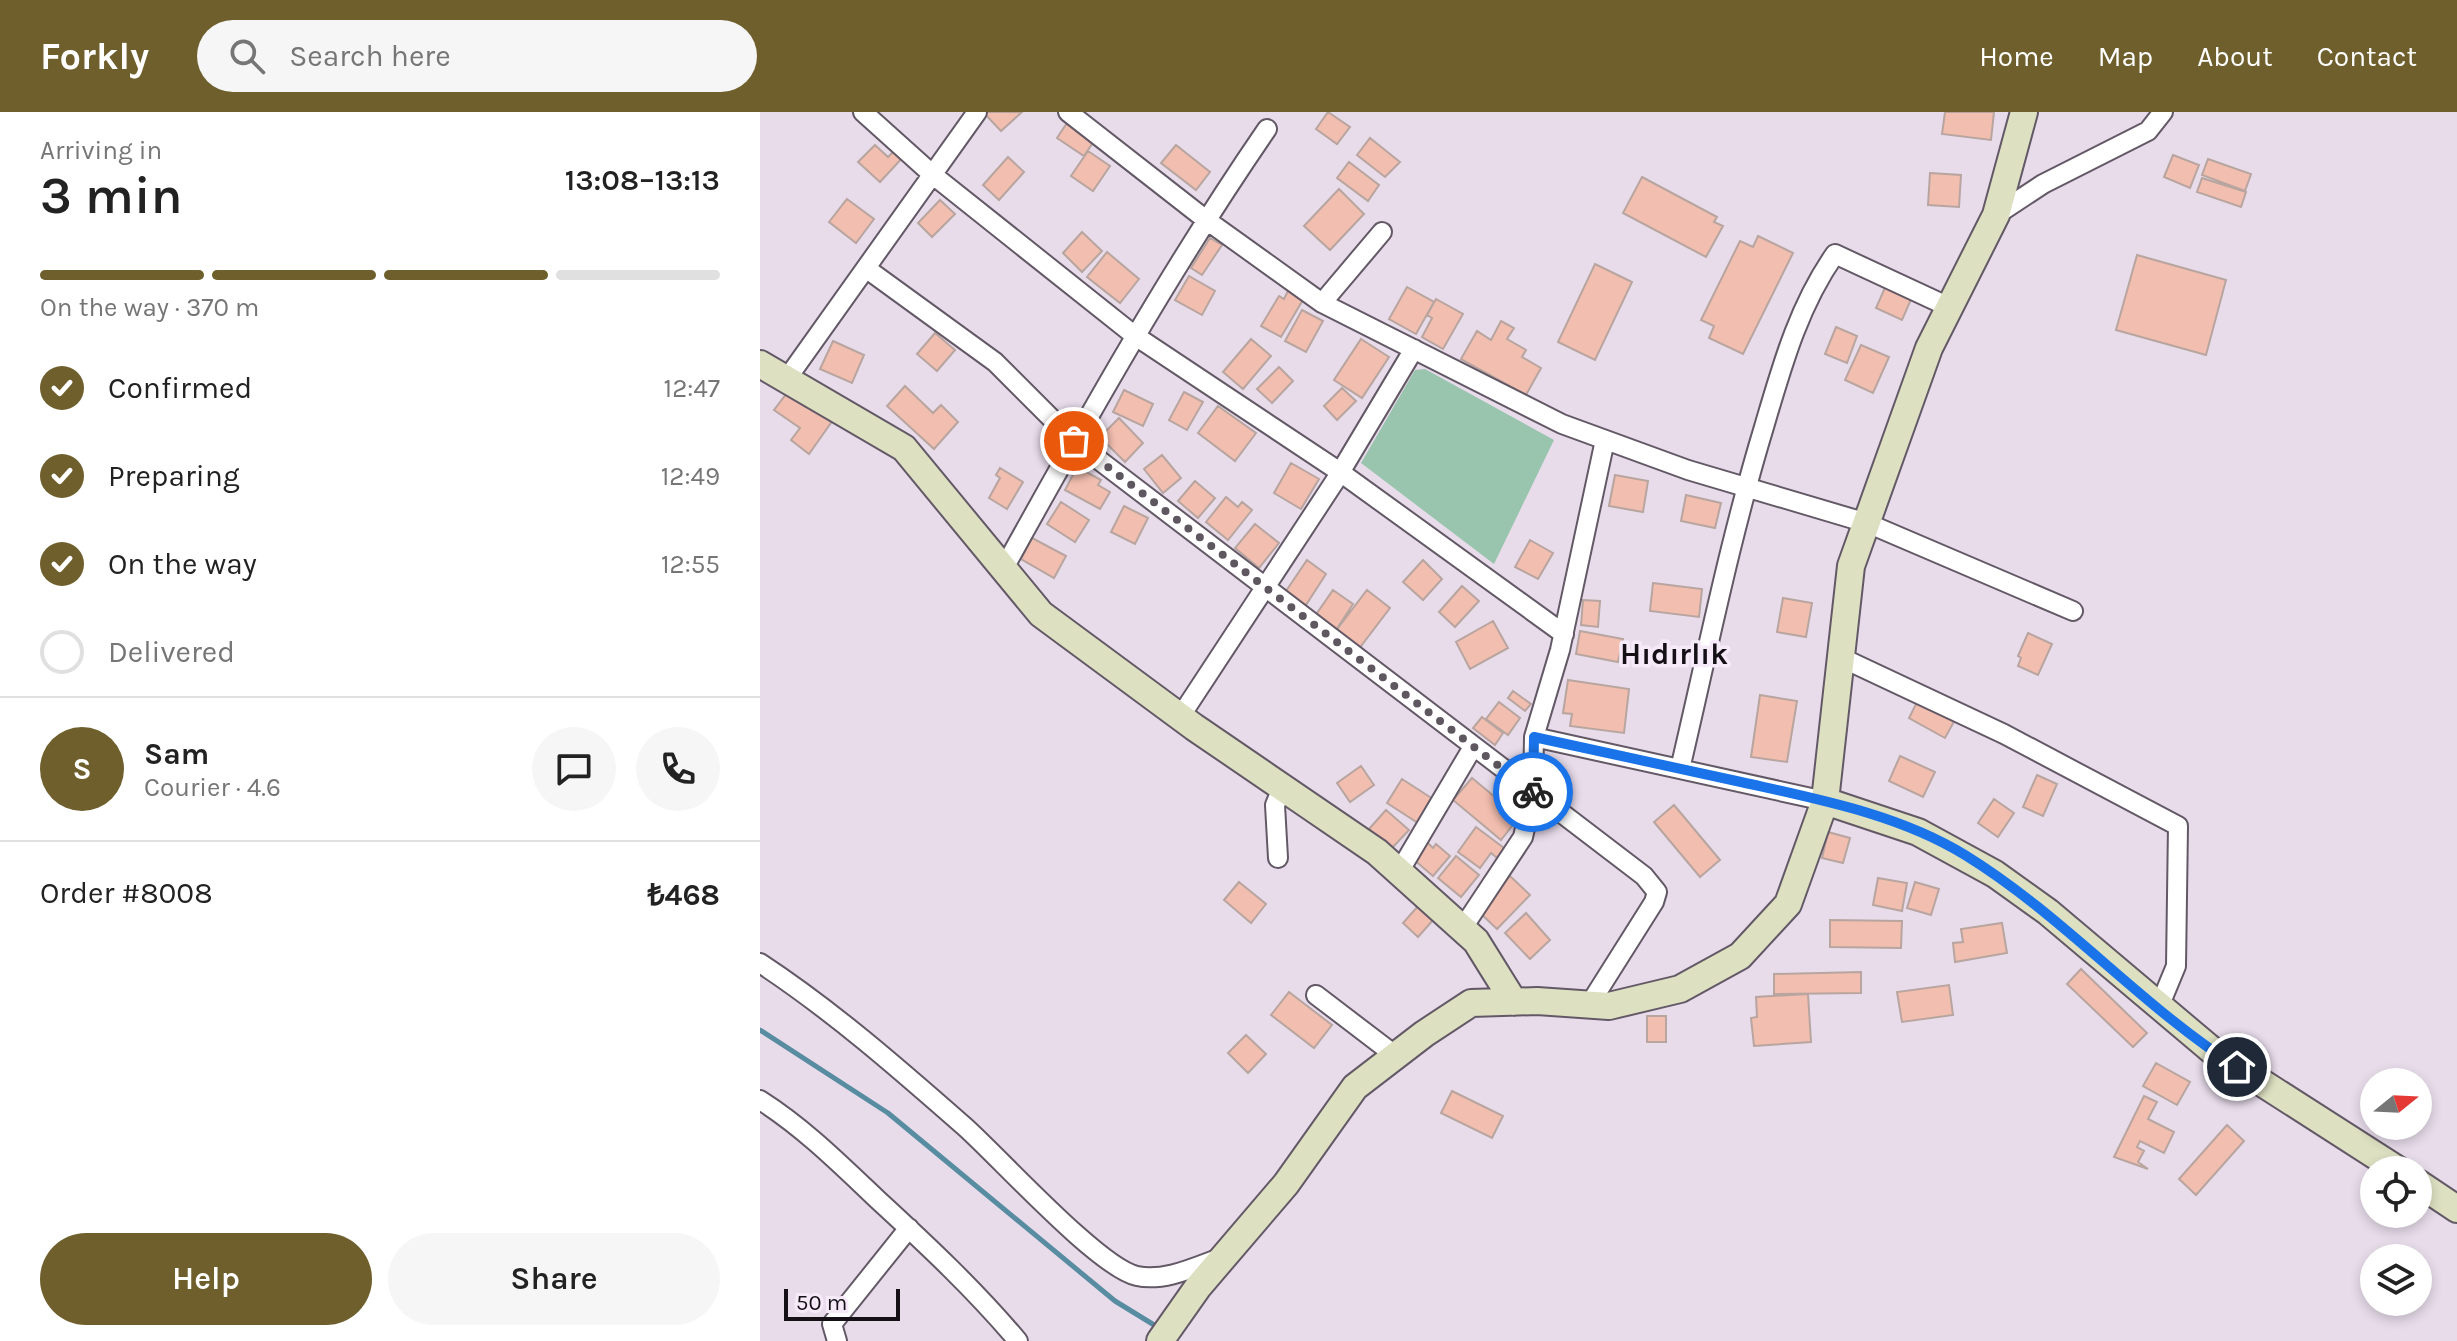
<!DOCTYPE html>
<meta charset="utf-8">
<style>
body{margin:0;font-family:Karla,sans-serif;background:#f6f6f6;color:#222;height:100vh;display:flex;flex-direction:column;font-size:30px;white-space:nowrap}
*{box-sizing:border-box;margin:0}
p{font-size:26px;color:#767676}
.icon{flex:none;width:44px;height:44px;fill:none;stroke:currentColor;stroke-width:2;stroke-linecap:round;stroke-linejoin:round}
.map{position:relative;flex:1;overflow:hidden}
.panel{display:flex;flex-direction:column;background:#fff;width:760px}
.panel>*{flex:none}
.needle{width:52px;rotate:72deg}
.fabs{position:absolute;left:1600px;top:956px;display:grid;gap:16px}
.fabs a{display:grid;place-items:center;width:72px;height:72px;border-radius:50%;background:#fff;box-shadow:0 4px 12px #0003;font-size:40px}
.scale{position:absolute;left:24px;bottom:20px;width:116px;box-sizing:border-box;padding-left:8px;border:4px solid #141015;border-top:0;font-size:22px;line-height:28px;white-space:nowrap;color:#141015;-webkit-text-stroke:6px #f6eaf9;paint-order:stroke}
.pin{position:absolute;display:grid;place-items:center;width:68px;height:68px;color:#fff;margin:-34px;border:4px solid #fff;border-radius:50%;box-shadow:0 2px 8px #0007}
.courier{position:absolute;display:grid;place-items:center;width:80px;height:80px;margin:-40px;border:6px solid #1a73e8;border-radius:50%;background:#fff;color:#222;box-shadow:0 2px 10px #0007}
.headline em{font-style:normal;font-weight:600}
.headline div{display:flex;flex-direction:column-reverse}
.headline{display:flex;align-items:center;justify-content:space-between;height:136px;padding:0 40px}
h1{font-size:52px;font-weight:600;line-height:60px}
.bar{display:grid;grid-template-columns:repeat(4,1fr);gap:12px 8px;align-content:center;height:96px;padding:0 40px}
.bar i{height:10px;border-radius:6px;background:#e0e0e0}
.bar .active{background:#6f5f2d}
.bar p{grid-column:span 4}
.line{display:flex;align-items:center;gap:20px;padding:0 40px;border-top:2px solid #e0e0e0}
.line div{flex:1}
.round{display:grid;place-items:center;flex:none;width:84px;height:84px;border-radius:42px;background:#f6f6f6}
ol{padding:0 40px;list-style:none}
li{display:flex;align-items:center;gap:24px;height:88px}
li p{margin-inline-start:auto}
li .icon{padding:8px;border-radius:50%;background:#6f5f2d;color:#fff;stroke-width:4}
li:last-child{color:#767676}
li i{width:44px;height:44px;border:4px solid #e0e0e0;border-radius:50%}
.action{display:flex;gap:16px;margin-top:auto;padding:16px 40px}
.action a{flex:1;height:92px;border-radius:48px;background:#6f5f2d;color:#fff;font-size:32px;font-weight:600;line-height:92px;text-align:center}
.action a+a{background:#f6f6f6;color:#222}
header{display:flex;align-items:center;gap:48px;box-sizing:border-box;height:112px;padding:0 40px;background:#6f5f2d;color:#fff}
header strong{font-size:38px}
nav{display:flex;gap:44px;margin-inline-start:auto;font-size:28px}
.search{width:560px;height:72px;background:#f6f6f6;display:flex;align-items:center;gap:20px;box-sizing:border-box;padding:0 28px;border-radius:44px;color:#767676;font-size:30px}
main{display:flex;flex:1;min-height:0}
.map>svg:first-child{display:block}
</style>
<header>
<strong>Forkly</strong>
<div class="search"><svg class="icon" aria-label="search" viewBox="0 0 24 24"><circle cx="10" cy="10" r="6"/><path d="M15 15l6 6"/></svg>Search here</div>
<nav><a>Home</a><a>Map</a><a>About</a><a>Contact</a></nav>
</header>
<main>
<section class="panel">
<div class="headline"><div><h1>3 min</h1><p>Arriving in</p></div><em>13:08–13:13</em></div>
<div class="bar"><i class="active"></i><i class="active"></i><i class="active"></i><i></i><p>On the way · 370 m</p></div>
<ol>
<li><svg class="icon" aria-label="check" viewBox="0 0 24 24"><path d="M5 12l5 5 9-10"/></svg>Confirmed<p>12:47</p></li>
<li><svg class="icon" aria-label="check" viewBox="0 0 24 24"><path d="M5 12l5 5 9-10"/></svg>Preparing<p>12:49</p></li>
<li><svg class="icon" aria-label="check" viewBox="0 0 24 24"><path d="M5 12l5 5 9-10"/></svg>On the way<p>12:55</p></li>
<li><i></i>Delivered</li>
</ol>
<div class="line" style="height:144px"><b class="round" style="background:#6f5f2d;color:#fff">S</b><div><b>Sam</b><p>Courier · 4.6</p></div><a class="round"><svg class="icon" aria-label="chat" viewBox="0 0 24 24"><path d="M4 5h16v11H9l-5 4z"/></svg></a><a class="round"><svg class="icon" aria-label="phone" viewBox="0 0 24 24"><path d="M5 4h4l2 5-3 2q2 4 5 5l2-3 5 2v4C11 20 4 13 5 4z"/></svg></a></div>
<div class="line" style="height:104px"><div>Order #8008</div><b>₺468</b></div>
<div class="action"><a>Help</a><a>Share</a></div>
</section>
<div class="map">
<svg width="1697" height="1229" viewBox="0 0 1697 1229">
<rect width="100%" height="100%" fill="#e8dceb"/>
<path fill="#99c4ae" d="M665,257L794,328L734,452L601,351L655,258Z"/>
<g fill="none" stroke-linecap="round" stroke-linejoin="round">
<path stroke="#588ca1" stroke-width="5" d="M0,918L128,1001L355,1189L399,1216"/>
</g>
<path fill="#f2beb0" stroke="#b8a59f" stroke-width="2" d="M223,0H262L241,19Z
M568,0L590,15L577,32L556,17Z
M1185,0H1234L1231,28L1182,22Z
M307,11L334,29L324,44L297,26Z
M610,26L640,50L625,65L597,43Z
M115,33L128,45L136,37L144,44L120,70L98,50Z
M416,33L450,60L436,78L401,51Z
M328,39L350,54L333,79L311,64Z
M1413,43L1439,53L1430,76L1404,65Z
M248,45L264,60L239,88L223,73Z
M1448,47L1491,62L1485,79L1442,63Z
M589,50L619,73L608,89L577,66Z
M1170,61L1201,63L1199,95L1168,93Z
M882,65L957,105L954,110L963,114L946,145L863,101Z
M1442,66L1486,80L1481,95L1437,80Z
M579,77L604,102L570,138L544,114Z
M87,87L114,107L96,131L69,110Z
M180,88L195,102L172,125L158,111Z
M322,120L342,139L322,160L303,141Z
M998,124L1033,141L983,242L949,226L954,214L941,208L980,129L993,135Z
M450,126L462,133L442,163L431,156Z
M347,140L379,167L360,191L327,165Z
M1377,143L1466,168L1446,243L1356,218Z
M835,152L872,170L835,248L798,230Z
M429,164L455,179L442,203L415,188Z
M1127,171L1153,183L1142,208L1116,196Z
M647,175L674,190L656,222L629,207Z
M529,177L544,186L521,225L501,214L519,184L524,187Z
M676,187L703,202L683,237L662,225L672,206L667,203Z
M542,198L563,209L546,240L525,229Z
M741,209L754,216L747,227L766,238L762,245L781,256L766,283L701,247L717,219L731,228Z
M1076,215L1097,224L1087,251L1065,242Z
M175,221L195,238L177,259L157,242Z
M491,227L511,244L483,277L463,260Z
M601,227L629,245L602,286L574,268Z
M73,229L104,243L92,271L60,257Z
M1101,233L1129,245L1113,281L1085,268Z
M519,255L533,269L512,291L497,277Z
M145,274L173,301L181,293L198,310L174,337L127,294Z
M582,276L596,289L577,308L564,294Z
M30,277L73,308L49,342L31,328L40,316L14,298Z
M364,278L393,292L383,314L353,300Z
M424,280L443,290L427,318L409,308Z
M458,294L496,321L475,349L438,321Z
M359,306L383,331L365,350L340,325Z
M402,343L421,366L403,381L384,357Z
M531,351L559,367L541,397L514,381Z
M317,355L341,368L338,373L350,380L340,397L305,378Z
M240,356L263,370L247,397L229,386L240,366L236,363Z
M855,363L888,369L883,400L849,394Z
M435,369L455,386L438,406L418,389Z
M926,383L961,391L955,416L921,409Z
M466,385L478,395L482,390L492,398L468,428L446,410Z
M301,390L329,408L315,430L287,412Z
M364,394L388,406L375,432L351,420Z
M495,412L519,431L499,456L475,436Z
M272,426L306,444L294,466L261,447Z
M770,428L793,441L778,467L755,455Z
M547,448L566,462L544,496L524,482Z
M663,448L682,467L663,488L643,470Z
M893,471L942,477L939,505L890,499Z
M702,474L719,489L695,515L679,500Z
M573,478L593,492L576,518L555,504Z
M607,478L630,496L598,538L575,520Z
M1023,486L1052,491L1046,525L1017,520Z
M823,488L840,489L838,515L821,513Z
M733,509L748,536L710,557L696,530Z
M820,519L863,527L858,550L816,542Z
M1268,521L1292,532L1278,563L1258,554L1261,546L1258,544Z
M808,568L869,577L864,621L810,614L812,602L803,601Z
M753,579L771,592L765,599L748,586Z
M1000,583L1037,589L1027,650L991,645Z
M1159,586L1196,606L1185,626L1149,606Z
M739,590L760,606L748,623L726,607Z
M722,605L743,621L735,633L713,616Z
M1140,644L1175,660L1163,685L1129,669Z
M601,654L614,673L590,690L577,671Z
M1277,663L1297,672L1283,704L1263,695Z
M712,666L759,705L741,728L693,688Z
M642,667L673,687L658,711L627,691Z
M1234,687L1254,701L1238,725L1218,711Z
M914,693L960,748L940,765L894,710Z
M626,698L649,718L631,737L609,717Z
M716,715L744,736L737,746L731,741L720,756L698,740Z
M1068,720L1090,726L1083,751L1062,746Z
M667,730L673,736L676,732L690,744L673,764L653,747Z
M696,744L719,763L701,785L678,766Z
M750,764L770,783L737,817L717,798Z
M1118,766L1147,771L1142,799L1113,793Z
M479,770L506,792L491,811L464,788Z
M1155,770L1179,777L1171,803L1147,796Z
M659,793L674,807L658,825L643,811Z
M766,801L790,828L770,847L745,821Z
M1070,808L1142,809L1141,836L1070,835Z
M1242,811L1247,841L1195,850L1193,831L1203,830L1201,817Z
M1321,857L1387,921L1373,935L1307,872Z
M1101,860V881L1014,882V862Z
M1189,873L1193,903L1142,910L1137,880Z
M529,880L572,913L554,936L511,903Z
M1048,882L1051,930L994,934L991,906L997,905L996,885Z
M887,904H906V930H887Z
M486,923L506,942L488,961L468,941Z
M1396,951L1430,970L1417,993L1383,974Z
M692,979L743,1004L732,1026L681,1001Z
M1384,984L1397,990L1388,1007L1414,1020L1404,1041L1380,1029L1377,1035L1384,1039L1378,1050L1388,1057L1354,1045Z
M1467,1013L1484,1029L1436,1083L1419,1067Z"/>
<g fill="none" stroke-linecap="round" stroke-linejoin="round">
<defs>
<path id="street" d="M103,0L173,63L374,223L580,360L804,522
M308,0L445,107L562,191L802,312L928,358L1107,411L1313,499
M1236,103L1283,72L1388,19L1403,0
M107,157L235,250L314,329L884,764L897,780L894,790L829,893
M562,191L622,120
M26,268L217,0
M244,456C327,306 410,158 507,17
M1080,545L1244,622L1418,714L1416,854L1399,895
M420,605L575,369L654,237
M774,625L1065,689
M920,657C947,542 970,427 1004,315C1022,254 1038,195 1075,142L1189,195
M518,746L515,693L522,676
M639,760L713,635
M702,817L763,725L773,681L774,625L800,538L845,328
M0,851C73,899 139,957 204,1014C239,1045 339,1156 377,1164C404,1170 435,1155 460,1146
M556,883L636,944
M0,988C44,1016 80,1052 118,1088C167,1133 215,1178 258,1229
M77,1229L72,1212L149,1116"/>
<path id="secondary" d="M0,252L144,336L281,502L434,615L617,740L716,829L754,890
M1065,689L1158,720L1235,762L1288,800L1454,940L1638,1058
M1658,1071L1697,1097
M400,1229L438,1175L526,1072L595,975L664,922L711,891L777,889L849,894L920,877L980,844L1028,792L1065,689L1091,454L1169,236L1236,103L1264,0"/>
</defs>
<use href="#street" stroke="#635966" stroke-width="22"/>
<use href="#secondary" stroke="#635966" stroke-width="30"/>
<use href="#street" stroke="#fff" stroke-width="18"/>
<use href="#secondary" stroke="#dde0c1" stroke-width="26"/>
</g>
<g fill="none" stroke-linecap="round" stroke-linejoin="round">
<path stroke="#5e5760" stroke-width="8" stroke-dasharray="0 14.4" d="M314,329L773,680"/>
<path stroke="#1a73e8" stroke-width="10" d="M773,680L774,625C843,640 912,655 981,670C1057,687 1138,702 1205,743C1304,804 1380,893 1477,955"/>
</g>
<g text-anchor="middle" stroke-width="7" stroke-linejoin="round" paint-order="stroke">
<g font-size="30" font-weight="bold" fill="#141015" stroke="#f6eaf9">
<text x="914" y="552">Hıdırlık</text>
</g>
</g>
</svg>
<div class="fabs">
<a><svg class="needle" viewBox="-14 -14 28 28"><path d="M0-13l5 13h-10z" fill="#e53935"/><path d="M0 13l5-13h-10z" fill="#767676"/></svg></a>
<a><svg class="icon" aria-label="locate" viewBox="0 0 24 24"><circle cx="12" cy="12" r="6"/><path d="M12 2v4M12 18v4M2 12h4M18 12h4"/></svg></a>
<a><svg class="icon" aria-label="layers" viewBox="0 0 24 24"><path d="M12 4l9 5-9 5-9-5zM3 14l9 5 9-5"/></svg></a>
</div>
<div class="scale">50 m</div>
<div class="pin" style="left:314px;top:329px;background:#ea580c"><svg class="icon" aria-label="bag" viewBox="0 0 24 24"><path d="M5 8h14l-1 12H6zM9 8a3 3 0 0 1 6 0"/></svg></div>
<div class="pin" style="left:1477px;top:955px;background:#1f2937"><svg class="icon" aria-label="home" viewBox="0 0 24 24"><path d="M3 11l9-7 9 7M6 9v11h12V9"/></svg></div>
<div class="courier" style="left:773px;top:680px"><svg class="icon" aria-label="bike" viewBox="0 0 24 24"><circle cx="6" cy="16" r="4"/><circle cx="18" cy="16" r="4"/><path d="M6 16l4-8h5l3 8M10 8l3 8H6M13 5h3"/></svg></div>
</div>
</main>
